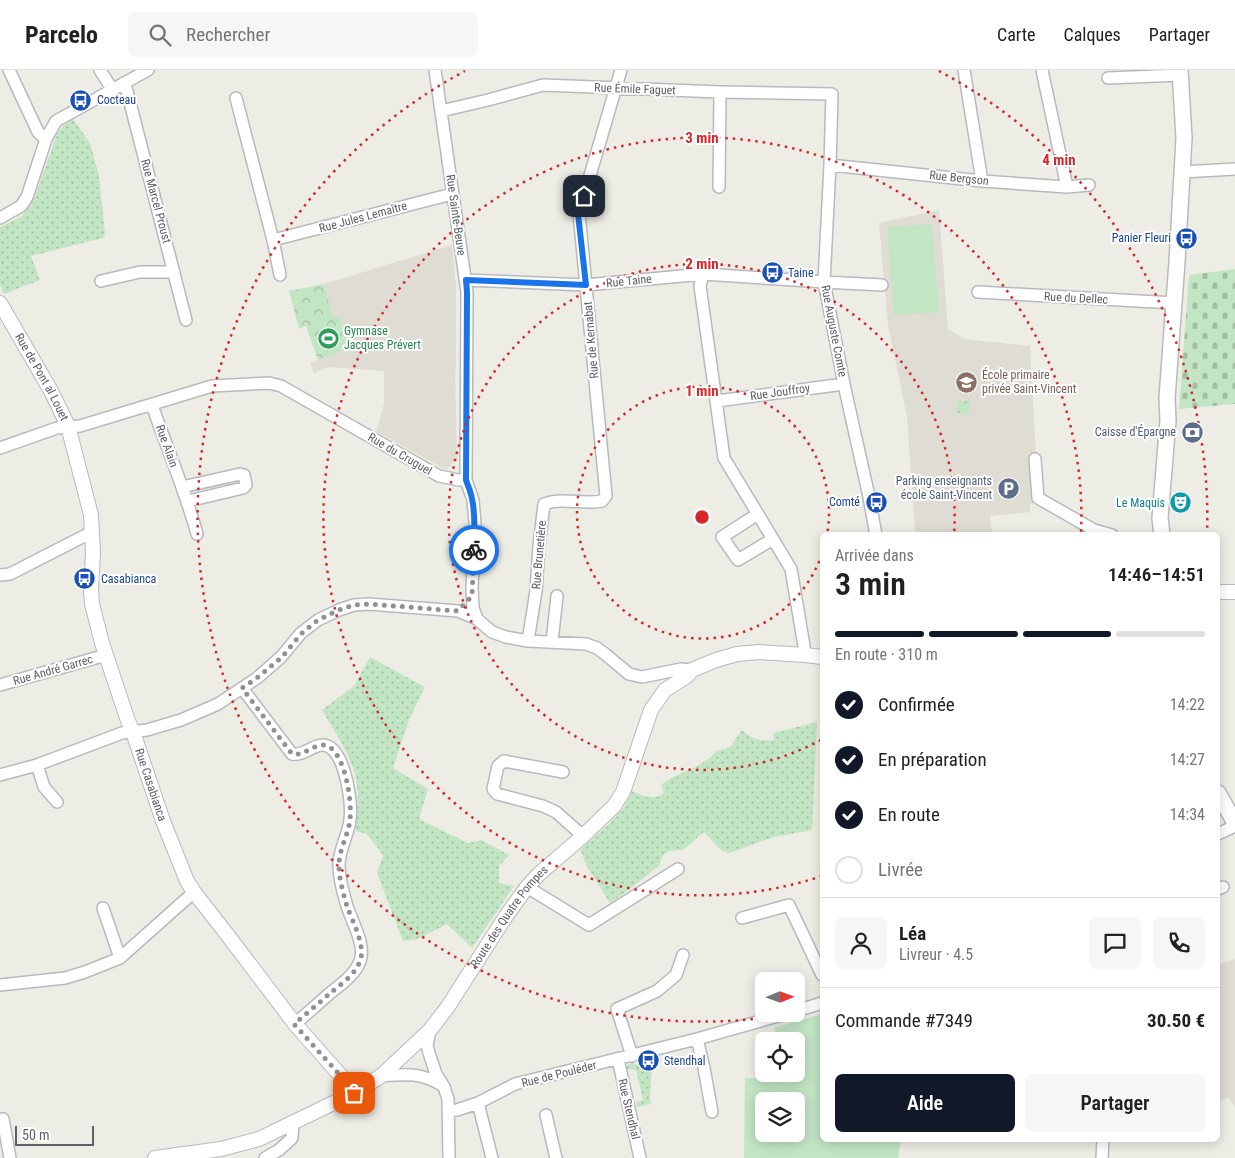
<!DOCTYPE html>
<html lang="fr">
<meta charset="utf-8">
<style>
body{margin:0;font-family:"Roboto Condensed",sans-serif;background:#f6f6f6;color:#202124;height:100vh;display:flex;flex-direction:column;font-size:19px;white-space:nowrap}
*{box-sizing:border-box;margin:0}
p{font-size:16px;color:#757577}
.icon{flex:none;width:28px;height:28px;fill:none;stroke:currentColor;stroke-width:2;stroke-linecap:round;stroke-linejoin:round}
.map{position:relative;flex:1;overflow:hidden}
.details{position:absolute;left:820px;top:462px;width:400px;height:610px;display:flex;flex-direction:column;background:#fff;border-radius:8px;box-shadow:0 2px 12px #0003}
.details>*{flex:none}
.needle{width:32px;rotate:89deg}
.tools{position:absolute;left:755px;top:902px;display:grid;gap:10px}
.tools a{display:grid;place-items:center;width:50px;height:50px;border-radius:8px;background:#fff;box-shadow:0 2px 12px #0003;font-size:25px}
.scale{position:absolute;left:15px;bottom:12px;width:79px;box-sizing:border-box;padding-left:5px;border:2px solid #5c5f65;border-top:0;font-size:14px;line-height:18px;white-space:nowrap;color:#5c5f65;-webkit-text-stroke:4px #fff;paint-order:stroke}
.pin{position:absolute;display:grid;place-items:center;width:42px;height:42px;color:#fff;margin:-21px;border-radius:10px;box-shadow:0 2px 8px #0006}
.courier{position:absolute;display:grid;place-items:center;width:50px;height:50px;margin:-25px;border:4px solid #1a73e8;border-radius:50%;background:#fff;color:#222;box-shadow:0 1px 6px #0007}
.headline em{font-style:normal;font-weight:600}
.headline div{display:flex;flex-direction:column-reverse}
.headline{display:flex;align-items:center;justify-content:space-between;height:85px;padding:0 15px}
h1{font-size:32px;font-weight:600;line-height:38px}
.bar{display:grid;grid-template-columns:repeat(4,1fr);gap:8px 5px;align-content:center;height:60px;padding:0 15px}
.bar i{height:6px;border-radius:4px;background:#e0e0e0}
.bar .on{background:#111827}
.bar p{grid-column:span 4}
.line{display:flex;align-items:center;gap:12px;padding:0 15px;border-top:1px solid #e0e0e0}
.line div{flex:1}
.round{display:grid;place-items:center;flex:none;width:52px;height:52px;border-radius:8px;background:#f6f6f6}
ol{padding:0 15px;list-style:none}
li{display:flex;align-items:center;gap:15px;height:55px}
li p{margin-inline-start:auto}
li .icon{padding:5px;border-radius:50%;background:#111827;color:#fff;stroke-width:4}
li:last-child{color:#757577}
li i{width:28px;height:28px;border:2px solid #e0e0e0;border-radius:50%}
.button{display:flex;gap:10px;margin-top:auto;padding:10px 15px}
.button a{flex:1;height:58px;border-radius:8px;background:#111827;color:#fff;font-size:20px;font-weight:600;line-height:58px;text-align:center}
.button a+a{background:#f6f6f6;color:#202124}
header{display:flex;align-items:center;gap:30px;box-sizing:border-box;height:70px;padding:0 25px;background:#fff;border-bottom:1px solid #e0e0e0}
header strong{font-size:24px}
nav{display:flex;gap:28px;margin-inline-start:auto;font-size:18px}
.search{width:350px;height:45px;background:#f6f6f6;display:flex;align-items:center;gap:12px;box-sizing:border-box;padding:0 18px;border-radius:8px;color:#757577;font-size:19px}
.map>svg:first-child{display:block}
</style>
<header>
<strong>Parcelo</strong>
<div class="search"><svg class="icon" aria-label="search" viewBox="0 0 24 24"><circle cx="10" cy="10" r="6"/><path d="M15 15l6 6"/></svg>Rechercher</div>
<nav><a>Carte</a><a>Calques</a><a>Partager</a></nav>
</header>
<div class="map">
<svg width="1235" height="1088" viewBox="0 0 1235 1088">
<defs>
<pattern id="grass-dots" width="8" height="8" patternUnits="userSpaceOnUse" patternTransform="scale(1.25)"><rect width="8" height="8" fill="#c2e5c4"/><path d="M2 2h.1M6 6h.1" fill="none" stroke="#a1bda3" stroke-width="1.8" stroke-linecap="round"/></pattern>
<pattern id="cemetery-stones" width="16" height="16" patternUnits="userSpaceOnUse" patternTransform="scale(1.25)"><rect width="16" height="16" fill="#c2e5c4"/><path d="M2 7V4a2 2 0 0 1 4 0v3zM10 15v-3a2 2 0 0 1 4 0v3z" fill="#a1bda3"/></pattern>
<pattern id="park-crowns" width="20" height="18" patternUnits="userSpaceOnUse" patternTransform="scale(1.25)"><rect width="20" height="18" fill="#c2e5c4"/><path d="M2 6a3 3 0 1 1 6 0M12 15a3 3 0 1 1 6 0" fill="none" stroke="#a1bda3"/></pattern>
</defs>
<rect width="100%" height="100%" fill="#eeede5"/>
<path fill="#dedcd3" d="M939,140L948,259L964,269L1030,276L1036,386V433L1030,434V442L990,446L992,465H916L915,460L907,347L888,255L879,153Z
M452,175L456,216V298L455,303L457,389L446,400L376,361L384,334V301L328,297L314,303L310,293L349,279L339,246L333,247L324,214Z
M1235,889V1038L1229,1027L1218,1032V895Z"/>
<path fill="url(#grass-dots)" d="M73,49L90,73L99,106L105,164L103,168L31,186L40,210L4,224L0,215V157L21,147L33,132L57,64L63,56Z
M370,587L425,617L409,650L393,698L428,719L419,749L468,773L481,770L509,785L499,796V813L514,816L472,878L447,854L418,869L403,871L377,803L383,785L367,764L356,761C356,745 359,729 357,714C353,687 335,663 322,640L354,616Z
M817,652L812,760L774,767L729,783L722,781L704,762L683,780C671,780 662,780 660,795L623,824L610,833L588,798L580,780L611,752L624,737L632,721C643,726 653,731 664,723L661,715L673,707L696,697L711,687L716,681L728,678L731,676L742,660C753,670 760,671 774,670L773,663Z
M632,993L637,995L652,993L650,1028L651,1034L637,1037L636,1032L643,1030L636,1000L627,999L626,996Z"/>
<path fill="url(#cemetery-stones)" d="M1235,199V334L1179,339L1189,205Z"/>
<path fill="url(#park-crowns)" d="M324,214L333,247L340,246L349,279L318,290L306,256L299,259L289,221Z
M957,331H969V343H957Z"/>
<path fill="#c2e5c4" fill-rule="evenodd" d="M932,154L939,242L894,245L887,157Z
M822,944V1070H901L898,1088H744L745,1008L785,1010L784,1004H796V971H777L774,958ZM764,1031H796V1064H764Z"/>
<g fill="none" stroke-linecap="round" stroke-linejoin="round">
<defs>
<path id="minor" d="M9,0L38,62L46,69
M100,0L112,19
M435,0L467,222L466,410L473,430L475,453L472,518L473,538L477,549L492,562L506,567L528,571L586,574L597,578L605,584L629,604L642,607L681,599L692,600
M964,0L982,111
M1042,0L1067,117
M1108,8L1181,5
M124,13L127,21L186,250
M236,28L273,170L452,124
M441,41L488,30L543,15L720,22L832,24L830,95L824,212L845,319L868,422L876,465
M830,95L982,111L1067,117L1089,115
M1182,102L1235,99
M719,117L720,22
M0,148L21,136L27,127L46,69L56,51L148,0
M273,170L280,205
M703,204L700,216L724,388L791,499L804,576L805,585
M466,210L586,215L703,204L824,212L882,215
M101,211L140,202H174
M978,222L1174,233
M717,331L844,314
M152,335C167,378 185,420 197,464
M0,378L57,358L80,356L212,316L269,313L281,316L439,406L459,410H466
M1035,389L1038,428L1094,460L1112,465
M182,417L240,404L244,405L246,415L243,418L188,431
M758,444L722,467L738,490L773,469
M0,505L10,504L92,462
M528,571L536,521L539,476L544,434C563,427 583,435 602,431L606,426L579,143L621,0
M552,572L557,526
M0,615L106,585
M242,618L292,684C306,687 317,668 331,678C346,690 352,732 350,750C348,766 339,779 339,795C339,808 343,823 347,836C352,852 366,875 360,891C355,905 340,915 329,924C318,934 306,944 295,954
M37,695L44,717L57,732
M563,702L504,691L498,696L493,719L497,724L543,736L556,742L583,766
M0,705L37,695L122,663L147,660L181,650L218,634L257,608L281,587L301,563L318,550L339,540L354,535L369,534L458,541L477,549
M1218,764L1235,756
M527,817L589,855L678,799
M1218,819L1223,817
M103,838L120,888
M742,848L789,835L822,905
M0,915L65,908L85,902L120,888L194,822
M796,941L822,933
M430,960L427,976L430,986L436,1004L444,1017L448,1029L449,1088
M697,969L704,998L712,1042
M632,986L617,939L657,921L676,905L683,885
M618,989L640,1088
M381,1006C405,1004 422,1002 443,1016
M478,1033L492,1088
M448,1041L457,1040L478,1033L515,1014L697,969L785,944
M546,1045L556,1088
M3,1049L10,1088
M265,1088L279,1080L292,1068L293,1053
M1102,1088L1103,1070"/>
<g id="tertiary">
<path id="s1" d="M0,233L51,321L68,356L91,445L93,483L91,521L92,534L102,573L128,651L133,662L163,751L187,811L194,822L229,867L295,954L348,1014L354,1023"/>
<path d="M1218,522H1235"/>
<path id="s2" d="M155,1088L221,1079L259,1069L354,1023L381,1006L430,960L447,938L506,846L527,817L539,804L583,766L614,736L623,722L651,640L665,620L687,606L692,600L716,590L737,584L759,582L805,585L822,587"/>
</g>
<path id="secondary" d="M1162,465L1160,448L1168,350L1167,328L1177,192L1184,68L1180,0
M1218,723L1235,753"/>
</defs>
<use href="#minor" stroke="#b7b9be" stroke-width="14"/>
<use href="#tertiary" stroke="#b7b9be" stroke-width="16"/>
<use href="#secondary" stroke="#b8bac0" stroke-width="18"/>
<use href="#minor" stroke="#fff" stroke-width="11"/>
<use href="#tertiary" stroke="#fff" stroke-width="14"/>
<use href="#secondary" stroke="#fff" stroke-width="15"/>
</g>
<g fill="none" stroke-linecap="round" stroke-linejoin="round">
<path stroke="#8f9192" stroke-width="5" stroke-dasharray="0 9" d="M354,1023L348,1014L294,954C306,944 318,934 329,924C340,915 355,905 360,891C366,875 352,851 347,836C343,823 339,808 339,795C339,779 348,766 350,750C352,732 346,690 331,678C317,668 306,687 292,684L242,618L257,608L282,587L301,564L318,550L339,540L354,535L369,534L458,541L472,526L474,480"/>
<path stroke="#1a73e8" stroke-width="6" d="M474,480C474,463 476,446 472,429C471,422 468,416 466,410L467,222L466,210L586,215L578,144L584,126"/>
</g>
<g fill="none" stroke="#d62828" stroke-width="2.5" stroke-dasharray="2.5 5">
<path d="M822 484A126 126 0 1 1 827 465"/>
<path d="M821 670A253 253 0 1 1 954 465"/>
<path d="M822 806A379 379 0 1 1 1081 464"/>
<path d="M790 944A505 505 0 0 1 465 1M939 1A505 505 0 0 1 1207 465"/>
</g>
<defs>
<symbol id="bus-disc" viewBox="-11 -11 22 22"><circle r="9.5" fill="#1a4fb4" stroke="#fff"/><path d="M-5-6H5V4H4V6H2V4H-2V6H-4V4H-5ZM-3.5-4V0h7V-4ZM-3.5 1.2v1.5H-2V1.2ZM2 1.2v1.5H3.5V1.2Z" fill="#fff"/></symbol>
<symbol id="stadium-disc" viewBox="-11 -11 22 22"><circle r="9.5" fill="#2e9e5b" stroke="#fff"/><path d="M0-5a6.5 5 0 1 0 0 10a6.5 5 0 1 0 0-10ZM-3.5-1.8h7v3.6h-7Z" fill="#fff"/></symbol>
<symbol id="school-disc" viewBox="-11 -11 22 22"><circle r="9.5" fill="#8d6e63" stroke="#fff"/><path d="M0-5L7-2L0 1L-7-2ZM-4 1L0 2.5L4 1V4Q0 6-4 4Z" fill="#fff"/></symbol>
<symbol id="bank-disc" viewBox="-11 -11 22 22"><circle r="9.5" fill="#5c6f8a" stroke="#fff"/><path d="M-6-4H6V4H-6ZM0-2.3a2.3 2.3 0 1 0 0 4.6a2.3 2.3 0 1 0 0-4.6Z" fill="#fff"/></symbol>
<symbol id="parking-disc" viewBox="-11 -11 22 22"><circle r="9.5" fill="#5c6f8a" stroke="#fff"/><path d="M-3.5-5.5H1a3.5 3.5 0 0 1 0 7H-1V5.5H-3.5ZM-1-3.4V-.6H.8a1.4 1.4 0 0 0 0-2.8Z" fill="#fff"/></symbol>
<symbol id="theatre-disc" viewBox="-11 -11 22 22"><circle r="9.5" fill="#0f9aa8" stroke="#fff"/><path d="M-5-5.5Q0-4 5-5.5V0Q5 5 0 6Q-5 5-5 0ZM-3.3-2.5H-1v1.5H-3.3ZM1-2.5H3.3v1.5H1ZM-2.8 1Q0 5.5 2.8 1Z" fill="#fff"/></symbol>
</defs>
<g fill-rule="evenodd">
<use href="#bus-disc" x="68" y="18" width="25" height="25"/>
<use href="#bus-disc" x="1174" y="156" width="25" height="25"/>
<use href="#bus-disc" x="760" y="190" width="25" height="25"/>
<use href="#stadium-disc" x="316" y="256" width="25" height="25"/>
<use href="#school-disc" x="954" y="300" width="25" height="25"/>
<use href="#bank-disc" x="1180" y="350" width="25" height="25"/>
<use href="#parking-disc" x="996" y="406" width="25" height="25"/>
<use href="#bus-disc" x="864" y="420" width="25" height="25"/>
<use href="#theatre-disc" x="1168" y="420" width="25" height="25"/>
<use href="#bus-disc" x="72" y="496" width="25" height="25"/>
<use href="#bus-disc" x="636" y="978" width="25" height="25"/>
</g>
<g text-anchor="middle" stroke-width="4" stroke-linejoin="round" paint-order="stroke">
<g font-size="12" fill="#5c5f65" stroke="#fff">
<text transform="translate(635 19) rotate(2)" y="4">Rue Émile Faguet</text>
<text transform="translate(959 108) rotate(6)" y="4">Rue Bergson</text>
<text transform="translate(156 131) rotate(75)" y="4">Rue Marcel Proust</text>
<text transform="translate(456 145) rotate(82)" y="4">Rue Sainte-Beuve</text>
<text transform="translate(363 147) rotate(-15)" y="4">Rue Jules Lemaître</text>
<text transform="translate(629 211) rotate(-6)" y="4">Rue Taine</text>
<text transform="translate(1076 228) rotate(3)" y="4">Rue du Dellec</text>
<text transform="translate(834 261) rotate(79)" y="4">Rue Auguste Comte</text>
<text transform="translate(591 270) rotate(-95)" y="4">Rue de Kernabat</text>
<text dy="4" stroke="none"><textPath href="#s1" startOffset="85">Rue de Pont al Louet</textPath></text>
<text transform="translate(780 322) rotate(-8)" y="4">Rue Jouffroy</text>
<text transform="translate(167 376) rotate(70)" y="4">Rue Alain</text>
<text transform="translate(400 384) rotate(30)" y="4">Rue du Cruguel</text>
<text transform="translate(539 485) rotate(-85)" y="4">Rue Brunetière</text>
<text transform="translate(53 600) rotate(-16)" y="4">Rue André Garrec</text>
<text dy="4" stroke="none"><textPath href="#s1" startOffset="512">Rue Casabianca</textPath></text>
<text dy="4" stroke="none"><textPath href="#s2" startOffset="449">Route des Quatre Pompes</textPath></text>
<text transform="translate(559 1004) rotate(-14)" y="4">Rue de Pouléder</text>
<text transform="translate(629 1039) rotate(77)" y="4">Rue Stendhal</text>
</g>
<g font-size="12" fill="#164399" stroke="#fff" text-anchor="start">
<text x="97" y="34">Cocteau</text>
<text x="1171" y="172" text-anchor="end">Panier Fleuri</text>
<text x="788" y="207">Taine</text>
<text x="860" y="436" text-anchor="end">Comté</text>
<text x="101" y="513">Casabianca</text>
<text x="664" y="995">Stendhal</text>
</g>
<g font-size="12" fill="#27864d" stroke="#fff" text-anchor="start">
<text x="344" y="265">Gymnase<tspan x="344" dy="14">Jacques Prévert</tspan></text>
</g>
<g font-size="12" fill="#785e54" stroke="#fff" text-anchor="start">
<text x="982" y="309">École primaire<tspan x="982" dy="14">privée Saint-Vincent</tspan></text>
</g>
<g font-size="12" fill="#4e5e75" stroke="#fff" text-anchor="end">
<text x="1176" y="366">Caisse d'Épargne</text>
<text x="992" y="415">Parking enseignants<tspan x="992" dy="14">école Saint-Vincent</tspan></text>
</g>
<g font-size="12" fill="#0d838f" stroke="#fff" text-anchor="end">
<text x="1165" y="437">Le Maquis</text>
</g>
</g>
<circle cx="702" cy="447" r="8" fill="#d62828" stroke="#fff" stroke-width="2.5"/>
<g font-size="15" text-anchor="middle" font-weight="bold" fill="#d62828" stroke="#fff" stroke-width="4" stroke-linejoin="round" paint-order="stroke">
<text x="702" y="73">3 min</text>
<text x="1059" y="95">4 min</text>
<text x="702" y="199">2 min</text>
<text x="702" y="326">1 min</text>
</g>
</svg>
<div class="tools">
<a><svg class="needle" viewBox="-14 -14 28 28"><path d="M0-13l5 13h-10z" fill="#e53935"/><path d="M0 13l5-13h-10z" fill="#757577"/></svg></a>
<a><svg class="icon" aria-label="locate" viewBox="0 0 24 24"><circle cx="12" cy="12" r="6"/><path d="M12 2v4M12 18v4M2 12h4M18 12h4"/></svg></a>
<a><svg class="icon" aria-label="layers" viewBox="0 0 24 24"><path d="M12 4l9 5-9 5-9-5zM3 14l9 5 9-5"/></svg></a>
</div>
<div class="scale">50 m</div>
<div class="pin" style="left:354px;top:1023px;background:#ea580c"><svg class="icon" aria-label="bag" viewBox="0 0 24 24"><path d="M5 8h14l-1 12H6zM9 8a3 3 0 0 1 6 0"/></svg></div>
<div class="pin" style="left:584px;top:126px;background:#1f2937"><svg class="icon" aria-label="home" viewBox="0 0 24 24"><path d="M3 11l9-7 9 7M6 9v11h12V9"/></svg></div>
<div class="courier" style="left:474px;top:480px"><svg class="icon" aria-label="bike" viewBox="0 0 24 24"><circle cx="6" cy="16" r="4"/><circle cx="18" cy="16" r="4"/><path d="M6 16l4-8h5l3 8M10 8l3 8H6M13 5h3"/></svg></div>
<section class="details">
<div class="headline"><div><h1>3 min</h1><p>Arrivée dans</p></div><em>14:46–14:51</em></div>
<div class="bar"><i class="on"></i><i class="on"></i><i class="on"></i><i></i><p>En route · 310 m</p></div>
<ol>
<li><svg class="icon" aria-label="check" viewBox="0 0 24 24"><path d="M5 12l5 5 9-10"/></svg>Confirmée<p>14:22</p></li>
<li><svg class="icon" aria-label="check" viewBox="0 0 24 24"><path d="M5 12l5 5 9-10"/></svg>En préparation<p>14:27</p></li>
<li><svg class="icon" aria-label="check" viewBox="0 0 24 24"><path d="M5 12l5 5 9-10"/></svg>En route<p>14:34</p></li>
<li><i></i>Livrée</li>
</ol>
<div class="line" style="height:90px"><a class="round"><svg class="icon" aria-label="person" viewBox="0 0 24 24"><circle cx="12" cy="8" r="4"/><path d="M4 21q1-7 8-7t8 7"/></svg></a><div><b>Léa</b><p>Livreur · 4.5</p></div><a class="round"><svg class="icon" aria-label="chat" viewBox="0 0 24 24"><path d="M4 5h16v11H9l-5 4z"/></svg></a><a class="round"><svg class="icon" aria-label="phone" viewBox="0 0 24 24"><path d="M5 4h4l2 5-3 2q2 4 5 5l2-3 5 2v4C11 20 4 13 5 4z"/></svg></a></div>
<div class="line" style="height:65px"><div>Commande #7349</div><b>30.50 €</b></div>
<div class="button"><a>Aide</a><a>Partager</a></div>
</section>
</div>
